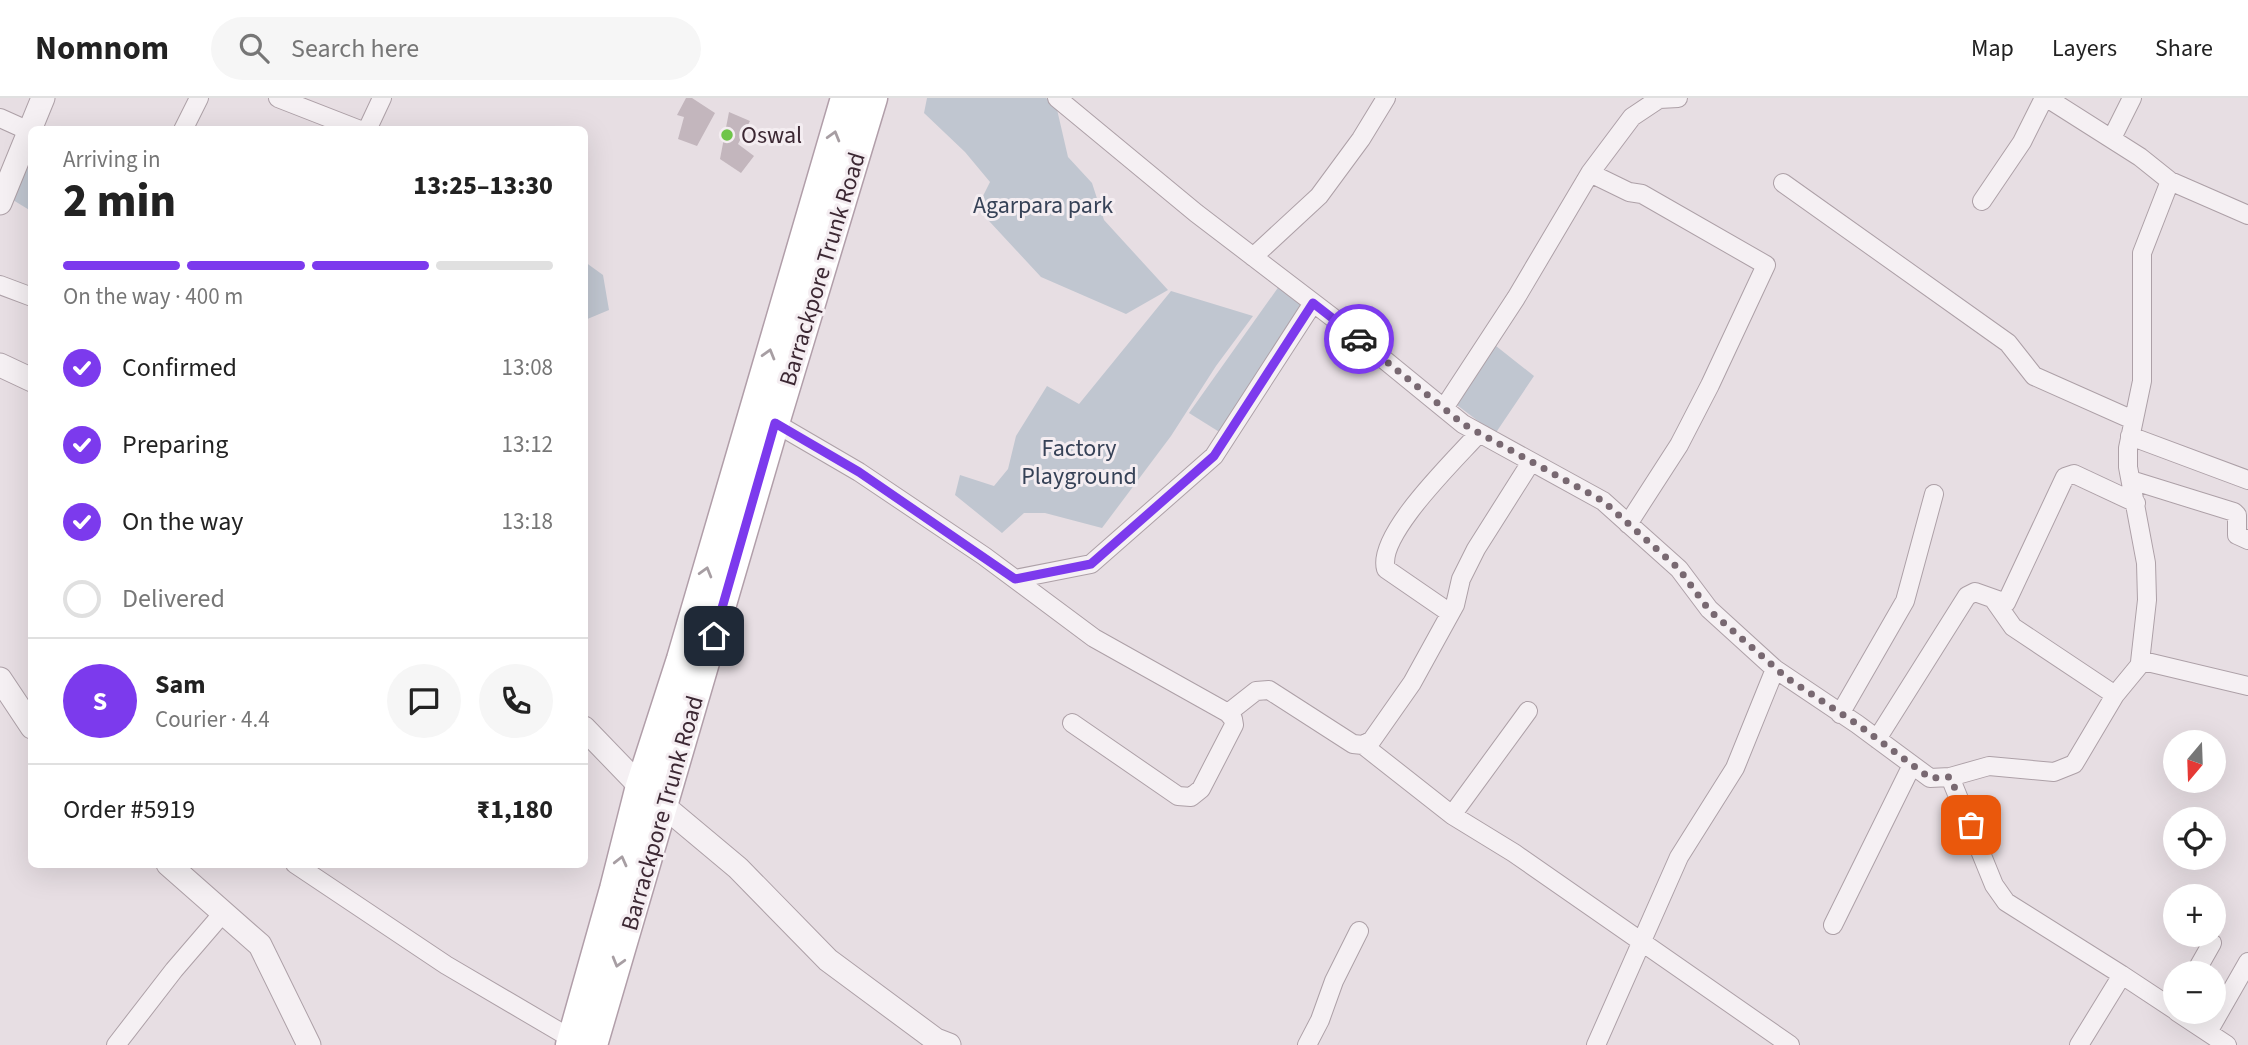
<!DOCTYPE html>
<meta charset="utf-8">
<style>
body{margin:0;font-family:"Source Sans 3",sans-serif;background:#f6f6f6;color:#222;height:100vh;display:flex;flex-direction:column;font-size:26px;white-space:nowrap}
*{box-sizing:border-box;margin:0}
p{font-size:23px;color:#767676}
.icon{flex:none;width:38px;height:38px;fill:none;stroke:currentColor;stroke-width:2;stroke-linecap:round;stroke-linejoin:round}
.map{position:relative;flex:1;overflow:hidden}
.sheet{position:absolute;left:28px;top:28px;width:560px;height:742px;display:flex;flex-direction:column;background:#fff;border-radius:10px;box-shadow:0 7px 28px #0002}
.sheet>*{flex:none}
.needle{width:46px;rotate:199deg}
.buttons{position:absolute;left:2163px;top:632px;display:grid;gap:14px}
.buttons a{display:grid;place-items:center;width:63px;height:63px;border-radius:50%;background:#fff;box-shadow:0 7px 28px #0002;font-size:35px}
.pin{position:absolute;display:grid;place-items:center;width:60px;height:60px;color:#fff;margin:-30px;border-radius:14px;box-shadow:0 4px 10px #0006}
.courier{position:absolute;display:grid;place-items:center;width:70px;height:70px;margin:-35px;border:5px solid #7c3aed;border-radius:50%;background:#fff;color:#222;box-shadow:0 2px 9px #0007}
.headline em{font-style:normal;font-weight:800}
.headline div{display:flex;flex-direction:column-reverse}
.headline{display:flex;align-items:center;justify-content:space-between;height:119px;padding:0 35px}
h1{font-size:46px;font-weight:800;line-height:52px}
.bar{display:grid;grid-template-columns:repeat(4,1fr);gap:10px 7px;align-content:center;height:84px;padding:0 35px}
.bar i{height:9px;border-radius:5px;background:#e0e0e0}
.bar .active{background:#7c3aed}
.bar p{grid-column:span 4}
.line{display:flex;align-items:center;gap:18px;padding:0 35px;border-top:2px solid #e0e0e0}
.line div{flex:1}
.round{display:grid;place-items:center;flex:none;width:74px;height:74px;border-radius:37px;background:#f6f6f6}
ol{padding:0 35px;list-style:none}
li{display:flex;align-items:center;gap:21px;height:77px}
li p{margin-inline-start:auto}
li .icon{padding:7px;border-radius:50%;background:#7c3aed;color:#fff;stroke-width:4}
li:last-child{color:#767676}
li i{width:38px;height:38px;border:4px solid #e0e0e0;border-radius:50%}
header{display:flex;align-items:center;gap:42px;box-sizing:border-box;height:98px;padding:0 35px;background:#fff;border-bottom:2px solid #e0e0e0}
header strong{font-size:33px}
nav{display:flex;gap:38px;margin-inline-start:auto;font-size:24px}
.search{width:490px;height:63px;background:#f6f6f6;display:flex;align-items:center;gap:18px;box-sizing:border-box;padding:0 24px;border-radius:38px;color:#767676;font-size:26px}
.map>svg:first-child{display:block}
</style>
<header>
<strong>Nomnom</strong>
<div class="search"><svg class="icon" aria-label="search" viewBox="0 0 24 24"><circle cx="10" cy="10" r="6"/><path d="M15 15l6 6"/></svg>Search here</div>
<nav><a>Map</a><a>Layers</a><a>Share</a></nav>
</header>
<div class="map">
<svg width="2248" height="947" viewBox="0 0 2248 947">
<rect width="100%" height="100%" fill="#e7dee3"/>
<path fill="#c0c6d0" d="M927,0H1046L1056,7L1068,59L1092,85L1104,122L1168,192L1126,216L1041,179L977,110L990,84L965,54L924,15Z
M31,57V113L13,102Z
M585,164L603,177L609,212L585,222Z
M1282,184L1312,207L1221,335L1189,315Z
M1171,193L1253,218L1216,268L1171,338L1102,430L1045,415H1024L1002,435L955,397L960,377L994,388L1008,371L1016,338L1047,288L1079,306Z
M1491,244L1534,278L1495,336L1453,304Z"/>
<path fill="#c3b6bd" d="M686,0H692L715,15L697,48L678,41L684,19L677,17Z
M729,14L750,23L738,46L754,58L741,75L720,61Z"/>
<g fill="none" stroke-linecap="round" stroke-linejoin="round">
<defs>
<path id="minor" d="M278,0L360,32
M1057,0L1196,115L1332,219L1463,326L1603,403L1679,471L1709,511L1775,571L1857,626L1930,680L1950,679L1989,668L2054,674L2074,666L2115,597L2143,563L2248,588
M2047,0L2140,59L2170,83L2142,155V283L2128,350V369L2146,465L2147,502L2140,564
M0,20L29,33
M183,32L199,0
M367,32L382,0
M2112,40L2132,0
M1590,75L1629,94L1642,96L1766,167L1710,287L1679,347L1628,426
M2170,83L2248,117
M1783,85L2008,245L2034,278L2133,322
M1982,103L2022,44L2044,0
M1253,159L1319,98L1361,41L1386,0
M0,187L32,199
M1444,310L1516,200L1590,75L1632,19L1659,1L1678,0
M775,325L859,374L984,458L1094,540L1228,615L1233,621L1234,627L1201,691L1191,699L1178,698L1072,625
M2130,338L2248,382
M2131,382L2234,414L2237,417V437L2248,442
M1015,481L1091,466L1214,358L1313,205
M1994,502L2013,529L2115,597
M1450,515L1386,471C1376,437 1456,361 1479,335
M1228,615L1256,593L1269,592L1353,646L1363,647L1372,642L1412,585L1455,507L1461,481L1476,451L1531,364
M1840,616L1905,503L1934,396
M1877,641L1967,498L1975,494L2006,505L2065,379L2074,376L2136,405
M1363,647L1452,717L1514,755L1790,947
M1950,679L1994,787L2006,804L2122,877
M1452,717L1528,613
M295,766L446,867L572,941
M1833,827L1912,667
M2195,875L2212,845
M2177,914L2227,947
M2208,934L2248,864
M116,947L174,872L223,815
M1307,947L1320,922L1334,883L1359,833
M1596,947L1679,759L1735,670L1775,571
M2079,947L2122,877L2175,912"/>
<path id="tertiary" d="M0,105L43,0
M0,267L32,282
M0,581L32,629
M584,630L640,688L738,770L828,862L936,942L949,947
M168,766L260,847L309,947"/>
<path id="primary" d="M570,947L614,791L640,688L681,561L845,0
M593,947L775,325L873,0"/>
</defs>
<use href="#minor" stroke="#ada0a7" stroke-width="20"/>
<use href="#tertiary" stroke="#ada0a7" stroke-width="25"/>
<use href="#primary" stroke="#b19ea9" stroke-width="31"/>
<use href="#minor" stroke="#f5f0f3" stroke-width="18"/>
<use href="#tertiary" stroke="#f5f0f3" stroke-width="23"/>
<use href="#primary" stroke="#fff" stroke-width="28"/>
</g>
<defs><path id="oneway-chevron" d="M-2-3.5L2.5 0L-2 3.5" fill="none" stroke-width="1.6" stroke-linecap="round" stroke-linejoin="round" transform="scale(1.75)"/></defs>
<g stroke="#a79ea3">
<use href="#oneway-chevron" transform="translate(834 38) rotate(-74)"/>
<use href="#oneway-chevron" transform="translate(769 256) rotate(-74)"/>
<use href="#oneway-chevron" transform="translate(706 474) rotate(-74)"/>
<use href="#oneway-chevron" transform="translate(621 763) rotate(-76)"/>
<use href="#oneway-chevron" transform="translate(618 864) rotate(106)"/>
</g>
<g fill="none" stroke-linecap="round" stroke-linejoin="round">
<path stroke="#786871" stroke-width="7" stroke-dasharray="0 12.6" d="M1359,241L1463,326L1603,403L1679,471L1709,512L1787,580L1857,626L1930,680L1950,679L1971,727"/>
<path stroke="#7c3aed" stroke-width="9" d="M714,538L775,325L859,374L1015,481L1091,466L1214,358L1313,205L1359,241"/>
</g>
<circle fill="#6fc54a" stroke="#f4edf1" stroke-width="2.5" cx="727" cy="37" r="7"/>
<g text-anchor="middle" stroke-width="6" stroke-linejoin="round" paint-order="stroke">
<g font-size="24" fill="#3c2833" stroke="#f4edf1" text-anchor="start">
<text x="741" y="45">Oswal</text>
</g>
<g font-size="24" fill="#364257" stroke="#f4edf1">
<text x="1043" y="115">Agarpara park</text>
<text x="1079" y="358">Factory<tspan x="1079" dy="28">Playground</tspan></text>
</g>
<g font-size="24" fill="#3c2833" stroke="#f4edf1">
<text transform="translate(822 171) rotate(-73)" y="8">Barrackpore Trunk Road</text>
<text transform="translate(662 715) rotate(-74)" y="8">Barrackpore Trunk Road</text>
</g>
</g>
</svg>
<div class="buttons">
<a><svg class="needle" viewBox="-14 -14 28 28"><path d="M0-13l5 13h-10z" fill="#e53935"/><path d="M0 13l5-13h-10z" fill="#767676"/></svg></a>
<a><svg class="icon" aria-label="locate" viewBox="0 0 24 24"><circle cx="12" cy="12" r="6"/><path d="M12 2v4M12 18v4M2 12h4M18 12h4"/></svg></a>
<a>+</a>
<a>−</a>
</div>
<div class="pin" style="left:1971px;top:727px;background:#ea580c"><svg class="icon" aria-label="bag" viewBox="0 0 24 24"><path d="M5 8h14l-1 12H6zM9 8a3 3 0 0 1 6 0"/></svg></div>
<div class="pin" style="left:714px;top:538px;background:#1f2937"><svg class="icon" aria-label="home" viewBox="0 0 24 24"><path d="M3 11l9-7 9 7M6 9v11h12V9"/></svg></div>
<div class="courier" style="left:1359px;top:241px"><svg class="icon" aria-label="car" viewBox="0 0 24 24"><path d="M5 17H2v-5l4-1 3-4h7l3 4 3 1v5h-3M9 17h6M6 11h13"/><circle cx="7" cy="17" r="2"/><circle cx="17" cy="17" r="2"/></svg></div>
<section class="sheet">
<div class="headline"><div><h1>2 min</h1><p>Arriving in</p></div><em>13:25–13:30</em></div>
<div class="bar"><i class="active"></i><i class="active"></i><i class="active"></i><i></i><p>On the way · 400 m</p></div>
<ol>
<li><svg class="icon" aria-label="check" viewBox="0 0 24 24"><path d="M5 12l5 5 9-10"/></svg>Confirmed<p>13:08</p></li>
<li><svg class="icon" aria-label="check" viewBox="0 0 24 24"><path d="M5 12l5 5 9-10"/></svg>Preparing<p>13:12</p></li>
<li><svg class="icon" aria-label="check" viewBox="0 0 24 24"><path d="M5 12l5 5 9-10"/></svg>On the way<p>13:18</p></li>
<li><i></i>Delivered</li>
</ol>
<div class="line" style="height:126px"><b class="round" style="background:#7c3aed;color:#fff">S</b><div><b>Sam</b><p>Courier · 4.4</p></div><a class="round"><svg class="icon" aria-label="chat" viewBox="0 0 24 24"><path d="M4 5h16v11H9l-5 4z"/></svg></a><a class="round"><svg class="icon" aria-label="phone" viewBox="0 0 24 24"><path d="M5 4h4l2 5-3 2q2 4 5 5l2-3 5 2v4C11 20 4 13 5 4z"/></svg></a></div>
<div class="line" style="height:91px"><div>Order #5919</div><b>₹1,180</b></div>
</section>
</div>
